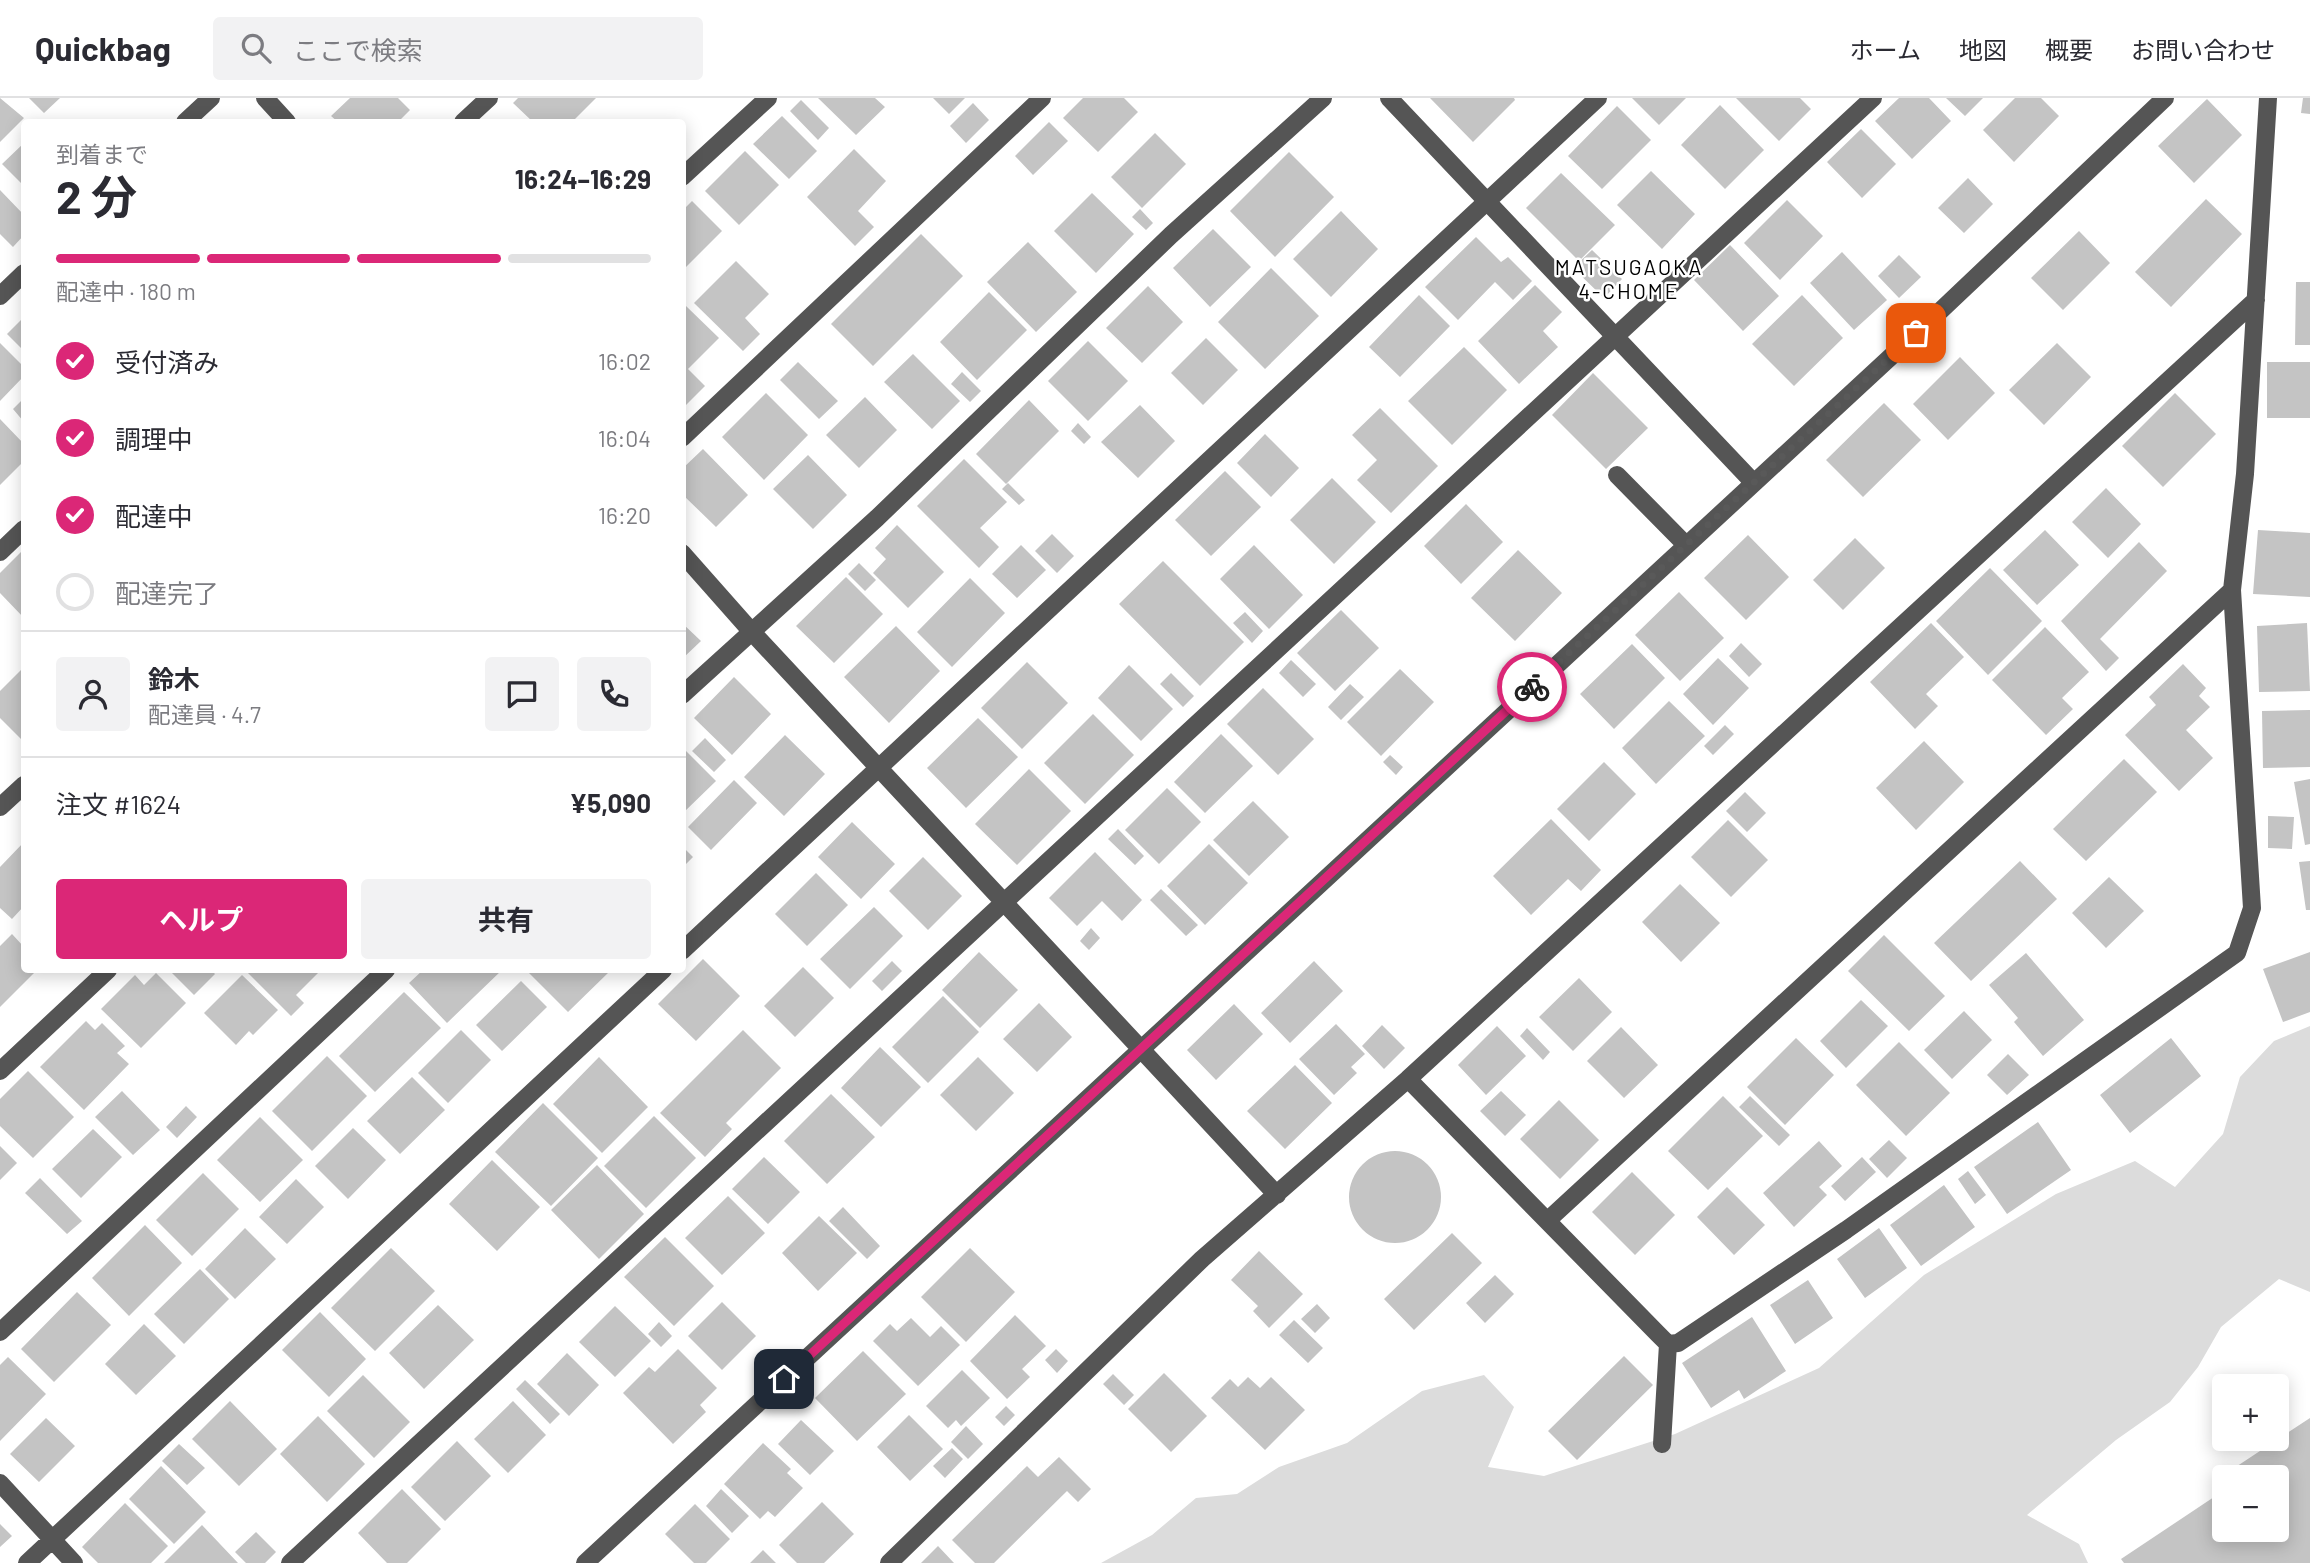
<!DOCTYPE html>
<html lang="ja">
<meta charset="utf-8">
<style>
body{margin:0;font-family:Barlow,"Noto Sans JP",sans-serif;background:#f2f2f3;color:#2b2b33;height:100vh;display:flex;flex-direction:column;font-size:26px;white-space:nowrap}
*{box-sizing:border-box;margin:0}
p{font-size:23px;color:#7c7c81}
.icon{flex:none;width:38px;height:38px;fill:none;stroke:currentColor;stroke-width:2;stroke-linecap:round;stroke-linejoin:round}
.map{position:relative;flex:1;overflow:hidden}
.details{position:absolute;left:21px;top:21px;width:665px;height:854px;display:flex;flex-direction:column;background:#fff;border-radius:7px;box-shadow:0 4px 18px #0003}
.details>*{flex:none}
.tools{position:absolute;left:2212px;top:1276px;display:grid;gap:14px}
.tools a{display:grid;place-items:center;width:77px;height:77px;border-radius:7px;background:#fff;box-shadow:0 4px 18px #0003;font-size:35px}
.pin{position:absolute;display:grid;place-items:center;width:60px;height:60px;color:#fff;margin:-30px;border-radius:14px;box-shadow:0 4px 10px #0006}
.courier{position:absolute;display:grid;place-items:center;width:70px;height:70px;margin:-35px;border:5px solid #db2777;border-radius:50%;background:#fff;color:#222;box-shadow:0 2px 9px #0007}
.headline em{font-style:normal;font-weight:700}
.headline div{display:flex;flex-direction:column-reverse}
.headline{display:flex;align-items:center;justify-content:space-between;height:119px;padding:0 35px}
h1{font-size:46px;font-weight:700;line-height:52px}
.bar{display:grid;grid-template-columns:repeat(4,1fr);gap:10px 7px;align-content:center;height:84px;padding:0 35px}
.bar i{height:9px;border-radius:5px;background:#e1e1e2}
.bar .selected{background:#db2777}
.bar p{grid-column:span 4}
.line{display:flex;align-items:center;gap:18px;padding:0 35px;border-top:2px solid #e1e1e2}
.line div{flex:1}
.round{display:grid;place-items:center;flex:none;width:74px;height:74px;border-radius:7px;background:#f2f2f3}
ol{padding:0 35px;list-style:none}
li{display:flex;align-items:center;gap:21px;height:77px}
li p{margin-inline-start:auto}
li .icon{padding:7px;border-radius:50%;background:#db2777;color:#fff;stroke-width:4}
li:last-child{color:#7c7c81}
li i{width:38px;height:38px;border:4px solid #e1e1e2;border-radius:50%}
.action{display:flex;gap:14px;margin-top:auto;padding:14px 35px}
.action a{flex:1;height:80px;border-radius:7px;background:#db2777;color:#fff;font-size:28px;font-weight:700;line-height:80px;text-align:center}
.action a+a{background:#f2f2f3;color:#2b2b33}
header{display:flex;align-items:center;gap:42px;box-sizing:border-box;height:98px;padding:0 35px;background:#fff;border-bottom:2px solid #e1e1e2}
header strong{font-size:33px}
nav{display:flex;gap:38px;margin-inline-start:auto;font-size:24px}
.search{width:490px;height:63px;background:#f2f2f3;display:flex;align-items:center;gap:18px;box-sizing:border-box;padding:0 24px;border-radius:7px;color:#7c7c81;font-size:26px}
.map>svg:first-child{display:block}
</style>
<header>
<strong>Quickbag</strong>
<div class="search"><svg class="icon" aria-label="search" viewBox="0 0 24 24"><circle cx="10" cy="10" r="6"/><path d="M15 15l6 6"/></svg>ここで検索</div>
<nav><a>ホーム</a><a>地図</a><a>概要</a><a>お問い合わせ</a></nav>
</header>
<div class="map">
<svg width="2310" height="1465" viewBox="0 0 2310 1465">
<rect width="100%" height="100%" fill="#fff"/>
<path fill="#dcdcdc" d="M2310,928V1194L2279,1181L2221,1229L2198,1269L2170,1304L2116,1342L2027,1417L2079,1446L2088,1465H1101L1152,1437L1196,1400L1237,1396L1279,1369L1347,1345L1422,1293L1484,1277L1514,1309L1488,1369L1544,1378L1675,1336L1819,1270L1924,1177L2056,1096L2135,1063L2175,1089L2223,1036L2240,979L2274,943Z"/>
<path fill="#c4c4c4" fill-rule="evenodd" d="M0,0L24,20L0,44Z
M29,0H60L44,15Z
M350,0H398L410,12L398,24H338L331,18Z
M518,0H596L572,24H533L513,5Z
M818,0H875L885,9L856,37Z
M933,0H965L949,16Z
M1083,0H1124L1138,14L1098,54L1063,20Z
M1430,0H1514L1515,2L1473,44Z
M1632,0H1686L1659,27Z
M1736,0H1800L1811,11L1779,43Z
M1899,0H1929L1951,23L1912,61L1875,23Z
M1946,0H1983L1965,18Z
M2015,0H2041L2059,18L2014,64L1983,32Z
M2303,0H2310V16L2301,15Z
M2207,1L2242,37L2194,85L2158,48Z
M801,2L829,30L818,42L790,13Z
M973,5L989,22L966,45L950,28Z
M1720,7L1764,52L1725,91L1681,47Z
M1617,8L1651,42L1602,91L1568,58Z
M782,18L817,53L789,81L753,46Z
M1049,24L1068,43L1033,77L1015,58Z
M1861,31L1896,66L1862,100L1827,64Z
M1155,35L1186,66L1142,110L1111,79Z
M24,45V88L2,66Z
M854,51L886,83L858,113L874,129L855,148L807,99Z
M745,53L779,87L739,127L705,93Z
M1289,54L1334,99L1275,159L1230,113Z
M1651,73L1695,116L1662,151L1617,107Z
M1561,75L1615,127L1579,163L1526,110Z
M1968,80L1993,106L1964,135L1938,110Z
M0,92L24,117V137L13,149L0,136Z
M1092,95L1134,136L1096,175L1054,133Z
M2206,101L2242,136L2171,209L2135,174Z
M1787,102L1823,138L1780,182L1744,145Z
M692,103L722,133L682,173V113Z
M1140,111L1153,125L1146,132L1132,119Z
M1341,113L1378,151L1331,199L1293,161Z
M1213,131L1251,169L1210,209L1173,170Z
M2079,133L2110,165L2063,212L2031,180Z
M921,136L963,178L873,268L831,226Z
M1476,139L1501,164L1508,159L1532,183L1513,202L1495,184L1458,222L1425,189Z
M1028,144L1077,194L1036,234L987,184Z
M1730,147L1779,198L1743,233L1694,182Z
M1592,152L1622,181L1604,200L1573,170Z
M1842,154L1887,202L1854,232L1810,185Z
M1899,157L1921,179L1899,200L1878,178Z
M736,163L769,196L745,220L760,236L743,253L694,205Z
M1271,170L1319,218L1265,271L1218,224Z
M2296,184H2310V247H2295Z
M1535,187L1562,214L1543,233L1558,249L1519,286L1478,243Z
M1148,188L1183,224L1142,265L1106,230Z
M989,194L1027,232L977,282L940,244Z
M1419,197L1450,228L1400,279L1369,249Z
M1802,197L1843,240L1794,288L1752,246Z
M686,208L719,240L688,271L705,288L682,311V212Z
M24,219V253L7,236Z
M1206,240L1238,272L1203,307L1171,275Z
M1088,243L1128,283L1088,323L1048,283Z
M0,245L24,269V278L0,303Z
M2057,245L2091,279L2044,327L2009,292Z
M1464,249L1507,292L1452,347L1408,303Z
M913,256L960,303L932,331L884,284Z
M1960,259L1995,295L1948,342L1913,306Z
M798,264L838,303L819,321L780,282Z
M2267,264H2310V320H2267Z
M962,274L981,293L970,304L951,286Z
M1593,275L1648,330L1606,371L1552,317Z
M766,295L808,337L764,382L722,339Z
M2175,295L2216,336L2163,389L2122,348Z
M865,299L897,332L859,370L826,337Z
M24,300V324L13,311Z
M1029,302L1059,333L1006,386L976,356Z
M1884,305L1921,342L1863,399L1826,362Z
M1140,307L1175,343L1138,380L1101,344Z
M1380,310L1438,368L1391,415L1357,382L1377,362L1352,337Z
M0,321L24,346V363L0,387Z
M1078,325L1091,339L1084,346L1071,333Z
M1265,336L1299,370L1271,399L1237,365Z
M703,351L748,397L716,429L682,396V371Z
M808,357L847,397L813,431L773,391Z
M964,361L1007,404L980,430L999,449L979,470L917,408Z
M1225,373L1261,409L1211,458L1175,422Z
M1332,380L1376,424L1334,466L1290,422Z
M1008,385L1025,402L1019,407L1002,391Z
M2106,390L2141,426L2108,460L2072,424Z
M1466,406L1503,444L1461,486L1424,448Z
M897,427L944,474L908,510L873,475L886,461L875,450Z
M2045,432L2079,467L2037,507L2003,472Z
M2258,432L2310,435V499L2253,496Z
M1052,436L1074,458L1057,475L1035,453Z
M1748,437L1789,479L1746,522L1704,480Z
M1855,440L1885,470L1843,512L1813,482Z
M2139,444L2167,473L2100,541L2119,560L2106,573L2061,523Z
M1021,447L1046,472L1017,500L992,476Z
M1254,447L1303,497L1269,531L1220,481Z
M24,451V520L0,495V475Z
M1518,452L1562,495L1515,543L1471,500Z
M1163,463L1244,544L1200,588L1119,506Z
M859,465L876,482L865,493L848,476Z
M1990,470L2042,523L1988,577L1936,523Z
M846,479L883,516L834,565L796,528Z
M970,480L1005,515L952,569L917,534Z
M1679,494L1724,540L1680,583L1635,537Z
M1341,512L1379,550L1335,593L1297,555Z
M1245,514L1263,533L1252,545L1233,525Z
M682,525L701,543L682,561Z
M1931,525L1964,559L1926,596L1938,608L1915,631L1870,584Z
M2307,525L2310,593L2259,594L2257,528Z
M896,528L940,573L889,625L844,579Z
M2045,529L2089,574L2062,600L2073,611L2046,637L1992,582Z
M1741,545L1762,566L1749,579L1729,558Z
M1632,546L1665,580L1614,631L1580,596Z
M1718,560L1749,590L1713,627L1683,596Z
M1291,562L1316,586L1303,599L1279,575Z
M1027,564L1068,605L1022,651L981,610Z
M2183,566L2206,590L2199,598L2210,609L2186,632L2213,660L2179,693L2125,637L2156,607L2149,599Z
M1129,567L1173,611L1141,643L1098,600Z
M24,569V644L0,620V593Z
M1400,571L1434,604L1381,658L1347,624Z
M1171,575L1194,598L1183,609L1160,586Z
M734,579L771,616L732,657L694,620Z
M1350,586L1364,599L1341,622L1328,609Z
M1263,590L1314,641L1278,677L1227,626Z
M1669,603L1705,638L1656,686L1622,650Z
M2310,612V669L2263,670L2262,613Z
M1093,616L1134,657L1085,706L1044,665Z
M978,620L1018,659L966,710L927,670Z
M1725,627L1734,636L1713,657L1704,648Z
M1221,636L1253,668L1205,715L1174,684Z
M785,637L825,676L784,718L744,679Z
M705,640L726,662L714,674L692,653Z
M1924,643L1964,684L1916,732L1876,690Z
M682,649L716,683L682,716Z
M1390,657L1403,669L1396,677L1383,664Z
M2124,661L2157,694L2086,763L2053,731Z
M1604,664L1636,696L1589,743L1557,711Z
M1029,671L1071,713L1017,767L975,726Z
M2310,681V746L2305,747L2294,684Z
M734,682L757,705L711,752L688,729Z
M1167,690L1201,724L1159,766L1125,732Z
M1745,694L1766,715L1747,734L1726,713Z
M1253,703L1289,739L1249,778L1213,742Z
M2268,718L2294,719L2292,751L2268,750Z
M1551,721L1601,772L1581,793L1568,781L1531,817L1493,778Z
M1728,722L1768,762L1731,799L1691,759Z
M852,724L895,766L861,801L818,759Z
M1118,731L1144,758L1135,767L1108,741Z
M24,744V808L12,821L0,810V769Z
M1209,746L1248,785L1205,827L1167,788Z
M682,748L693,759L682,770Z
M1095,754L1142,802L1122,823L1102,803L1077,828L1049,800Z
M923,759L962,798L928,832L889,793Z
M2020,763L2057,801L1971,883L1934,845Z
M2310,763V812H2306L2299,764Z
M816,775L848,807L807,848L775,816Z
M2109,779L2144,813L2106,850L2072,815Z
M1680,786L1720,825L1681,864L1642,824Z
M1161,791L1198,827L1186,838L1150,802Z
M874,809L903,838L850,891L820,861Z
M1091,830L1100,840L1089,852L1080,843Z
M12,836L24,849V872H37L0,909V848Z
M1884,837L1945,898L1909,933L1848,873Z
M979,854L1018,892L980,930L942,892Z
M2310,854V914L2283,924L2263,871Z
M2026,855L2084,922L2043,958L2014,924L2018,920L1989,887Z
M703,861L740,898L696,943L658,906Z
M892,863L902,873L882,893L872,883Z
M1314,863L1343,893L1290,945L1261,915Z
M803,869L834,900L795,939L764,908Z
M169,872H211L215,876L194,897Z
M251,872H321L296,897L304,905L291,918L248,875Z
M423,872H502L447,925L409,885Z
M529,872H607L609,874L568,914L527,873Z
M156,875L186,905L141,950L101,911L135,877L144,887Z
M242,877L278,912L253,937L249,933L236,947L204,915Z
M1579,880L1612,914L1573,953L1539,919Z
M521,883L547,909L502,953L476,927Z
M404,894L441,930L375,994L339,958Z
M943,898L979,934L928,985L892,949Z
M1861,902L1888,928L1846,970L1820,943Z
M1039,905L1072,939L1037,974L1003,941Z
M1234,906L1263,936L1216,982L1187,952Z
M1964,913L1992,942L1952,981L1924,952Z
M86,923L95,932L102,925L125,948L117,955L129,966L84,1012L40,969Z
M1336,926L1365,956L1351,969L1357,975L1334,997L1299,961Z
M1382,927L1405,950L1384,971L1362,948Z
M1497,928L1526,958L1486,997L1458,967Z
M1621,929L1658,967L1624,1000L1587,963Z
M1527,930L1550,954L1543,962L1520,938Z
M461,932L491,962L448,1005L418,975Z
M743,932L781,970L726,1025L732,1031L705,1059L660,1015Z
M1796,940L1834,977L1785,1027L1747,989Z
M2171,940L2201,978L2130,1035L2100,997Z
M1899,944L1950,995L1906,1038L1856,987Z
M880,949L921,989L881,1029L841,990Z
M2008,956L2029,977L2007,997L1987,977Z
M327,958L367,998L312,1053L272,1013Z
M599,959L648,1009L602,1055L553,1006Z
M978,959L1014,995L976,1033L940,997Z
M1295,967L1332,1005L1285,1051L1247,1013Z
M28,973L74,1019L33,1060L0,1028V1001Z
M412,979L445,1012L400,1056L367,1023Z
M122,993L160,1032L133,1057L95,1019Z
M1501,993L1526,1017L1505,1038L1480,1013Z
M831,996L875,1039L827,1086L784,1043Z
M1723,998L1763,1038L1708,1092L1668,1053Z
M1750,998L1790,1037L1779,1048L1739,1009Z
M1559,1002L1599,1042L1560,1081L1520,1041Z
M543,1005L598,1060L551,1108L495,1054Z
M186,1008L197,1019L177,1040L166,1029Z
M654,1018L696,1060L646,1110L604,1068Z
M260,1019L303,1062L260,1104L217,1062Z
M2038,1024L2071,1072L2007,1116L1974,1069Z
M353,1030L386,1062L348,1101L315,1068Z
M93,1031L122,1059L81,1100L52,1071Z
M1889,1042L1907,1060L1887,1080L1869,1061Z
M1819,1043L1842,1068L1819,1089L1827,1097L1794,1129L1763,1095Z
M0,1048L17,1065L0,1082Z
M1349 1099a46 46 0 1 1 92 0a46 46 0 1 1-92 0Z
M764,1059L800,1094L768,1126L732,1091Z
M1862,1059L1876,1074L1845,1103L1831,1088Z
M492,1062L540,1109L497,1153L449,1106Z
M597,1067L644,1116L599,1161L551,1112Z
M1968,1073L1986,1097L1975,1106L1958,1081Z
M1632,1074L1675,1117L1635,1157L1592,1114Z
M203,1075L239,1111L192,1158L156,1122Z
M40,1080L82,1123L67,1136L25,1095Z
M296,1081L324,1109L287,1146L259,1119Z
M1944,1087L1975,1129L1921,1168L1890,1127Z
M1727,1089L1765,1127L1734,1157L1697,1119Z
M728,1098L765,1135L722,1177L685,1140Z
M843,1109L880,1148L867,1161L829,1123Z
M819,1118L857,1155L818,1193L782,1155Z
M145,1127L182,1165L129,1218L92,1180Z
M245,1130L276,1161L235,1201L205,1171Z
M1879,1130L1907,1170L1865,1200L1837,1161Z
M1452,1135L1482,1165L1414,1232L1384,1201Z
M665,1139L714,1188L674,1228L624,1179Z
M391,1150L435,1193L375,1253L331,1210Z
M970,1150L1015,1194L966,1244L921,1199Z
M1259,1153L1303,1196L1269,1230L1253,1213L1258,1208L1231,1182Z
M200,1171L229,1201L184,1246L154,1216Z
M1495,1177L1514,1196L1485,1225L1466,1205Z
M1808,1182L1833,1220L1795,1246L1770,1207Z
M77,1194L111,1227L54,1284L21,1251Z
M722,1204L756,1238L722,1272L688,1238Z
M1317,1206L1330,1220L1315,1235L1301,1221Z
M438,1207L474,1242L424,1291L389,1255Z
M615,1208L651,1243L615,1279L579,1244Z
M320,1214L366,1261L329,1299L282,1252Z
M1015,1217L1046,1248L1022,1271L1030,1279L1007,1301L970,1263Z
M1752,1219L1786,1273L1744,1301L1739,1292L1711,1310L1682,1265Z
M911,1220L930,1239L941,1228L960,1247L918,1288L873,1243L890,1226L897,1233Z
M1294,1222L1323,1250L1308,1265L1279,1237Z
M659,1224L672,1238L661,1249L648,1236Z
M144,1226L176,1258L136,1297L105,1266Z
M678,1251L717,1290L700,1307L706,1314L673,1346L623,1295L649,1269L655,1274Z
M1056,1251L1068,1263L1057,1275L1045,1262Z
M863,1253L906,1296L857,1343L815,1300Z
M567,1255L599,1287L569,1318L537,1286Z
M1624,1258L1653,1287L1577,1362L1548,1333Z
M8,1259L46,1296L0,1343V1267Z
M962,1272L990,1300L961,1328L956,1322L948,1330L926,1308Z
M1164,1275L1207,1318L1171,1354L1128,1311Z
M1113,1276L1134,1297L1124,1307L1103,1286Z
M363,1277L410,1324L374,1360L327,1313Z
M1248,1279L1260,1290L1271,1279L1305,1312L1265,1352L1211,1300L1230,1281L1238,1289Z
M525,1282L560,1316L550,1326L516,1291Z
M230,1303L277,1351L239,1388L192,1341Z
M513,1303L546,1337L508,1375L474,1341Z
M1006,1308L1015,1317L1004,1328L995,1319Z
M909,1317L943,1351L910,1383L877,1349Z
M318,1318L365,1366L327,1404L280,1356Z
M46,1320L75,1348L39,1384L10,1356Z
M2310,1320V1465H2124L2121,1461L2223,1393L2216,1382ZM2224,1379H2277V1432H2224Z
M801,1322L834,1353L810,1377L778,1346Z
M966,1328L983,1346L968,1361L951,1344Z
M457,1343L491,1378L445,1423L411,1389Z
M763,1345L791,1371L787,1375L803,1390L775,1419L768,1413L760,1421L724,1386Z
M179,1346L205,1370L187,1387L162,1363Z
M952,1350L963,1361L945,1380L933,1368Z
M1059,1359L1091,1391L1078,1404L1067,1393L994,1465H975L952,1442L1027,1368L1038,1379Z
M161,1368L206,1414L174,1446L129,1401Z
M402,1391L441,1431L407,1465H387L358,1435Z
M721,1391L749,1418L732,1435L706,1408Z
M822,1404L854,1436L824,1465H797L779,1447Z
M125,1405L168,1448L151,1465H98L82,1449Z
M695,1406L730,1441L706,1465H694L665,1436Z
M0,1426L12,1438L0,1449Z
M202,1427L238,1465H164Z
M256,1434L276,1454L265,1465H246L235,1454Z
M938,1448L954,1465H921Z
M763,1452L776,1465H750Z"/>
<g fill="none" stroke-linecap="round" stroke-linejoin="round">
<path stroke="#555" stroke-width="18" d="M265,0L287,24
M1389,0L1753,384
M185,24L211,0
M463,24L489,0
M682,79L768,0
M0,198L24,175
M682,340L1042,0
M1617,377L1686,447
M0,454L24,431
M682,455L751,533L1277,1097
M682,597L877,420L1171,137L1323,0
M0,709L24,687
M682,853L1598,0
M0,973L108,872
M1408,981L1658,1236L1668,1246L1678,1245L1846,1132L2237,855L2252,810L2232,492L2245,376L2268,0
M1548,1122L2232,492
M0,1234L386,872
M1662,1346L1668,1246
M0,1385L74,1465
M27,1465L663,872
M290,1465L1873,0
M585,1465L1937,216L2165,0
M889,1465L1202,1161L1408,981L2256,202"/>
</g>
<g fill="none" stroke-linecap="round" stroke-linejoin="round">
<path stroke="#595959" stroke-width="7" stroke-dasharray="0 12.6" d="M1532,589L1916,235"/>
<path stroke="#db2777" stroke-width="9" d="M784,1281L1532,589"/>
</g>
<g text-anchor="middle" stroke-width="5" stroke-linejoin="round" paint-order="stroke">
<g font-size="21" letter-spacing="2" fill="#000" stroke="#fff">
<text x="1629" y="177">MATSUGAOKA<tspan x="1629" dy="24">4-CHOME</tspan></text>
</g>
</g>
</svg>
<div class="tools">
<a>+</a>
<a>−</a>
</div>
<div class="pin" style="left:1916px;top:235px;background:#ea580c"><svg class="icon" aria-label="bag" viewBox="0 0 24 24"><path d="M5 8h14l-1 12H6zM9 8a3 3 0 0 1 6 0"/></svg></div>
<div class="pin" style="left:784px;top:1281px;background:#1f2937"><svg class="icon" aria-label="home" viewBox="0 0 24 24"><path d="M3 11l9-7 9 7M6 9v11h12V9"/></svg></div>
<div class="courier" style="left:1532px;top:589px"><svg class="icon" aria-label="bike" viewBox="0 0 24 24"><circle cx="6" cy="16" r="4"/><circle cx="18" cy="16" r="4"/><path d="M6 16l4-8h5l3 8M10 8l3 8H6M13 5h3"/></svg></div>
<section class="details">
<div class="headline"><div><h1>2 分</h1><p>到着まで</p></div><em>16:24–16:29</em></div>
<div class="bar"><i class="selected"></i><i class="selected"></i><i class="selected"></i><i></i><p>配達中 · 180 m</p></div>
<ol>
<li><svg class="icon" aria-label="check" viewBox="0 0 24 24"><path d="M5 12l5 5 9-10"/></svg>受付済み<p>16:02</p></li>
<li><svg class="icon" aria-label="check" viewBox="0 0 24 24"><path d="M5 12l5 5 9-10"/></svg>調理中<p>16:04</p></li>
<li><svg class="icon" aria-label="check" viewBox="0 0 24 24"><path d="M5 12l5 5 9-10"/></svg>配達中<p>16:20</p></li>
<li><i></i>配達完了</li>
</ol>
<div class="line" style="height:126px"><a class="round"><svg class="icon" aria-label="person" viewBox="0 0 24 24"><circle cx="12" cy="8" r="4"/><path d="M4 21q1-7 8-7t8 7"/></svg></a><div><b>鈴木</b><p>配達員 · 4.7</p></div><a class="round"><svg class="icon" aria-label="chat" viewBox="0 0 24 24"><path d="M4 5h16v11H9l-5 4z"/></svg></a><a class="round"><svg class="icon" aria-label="phone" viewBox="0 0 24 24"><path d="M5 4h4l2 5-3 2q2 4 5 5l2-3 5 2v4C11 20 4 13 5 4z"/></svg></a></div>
<div class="line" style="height:91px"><div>注文 #1624</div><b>¥5,090</b></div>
<div class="action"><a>ヘルプ</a><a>共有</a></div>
</section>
</div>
